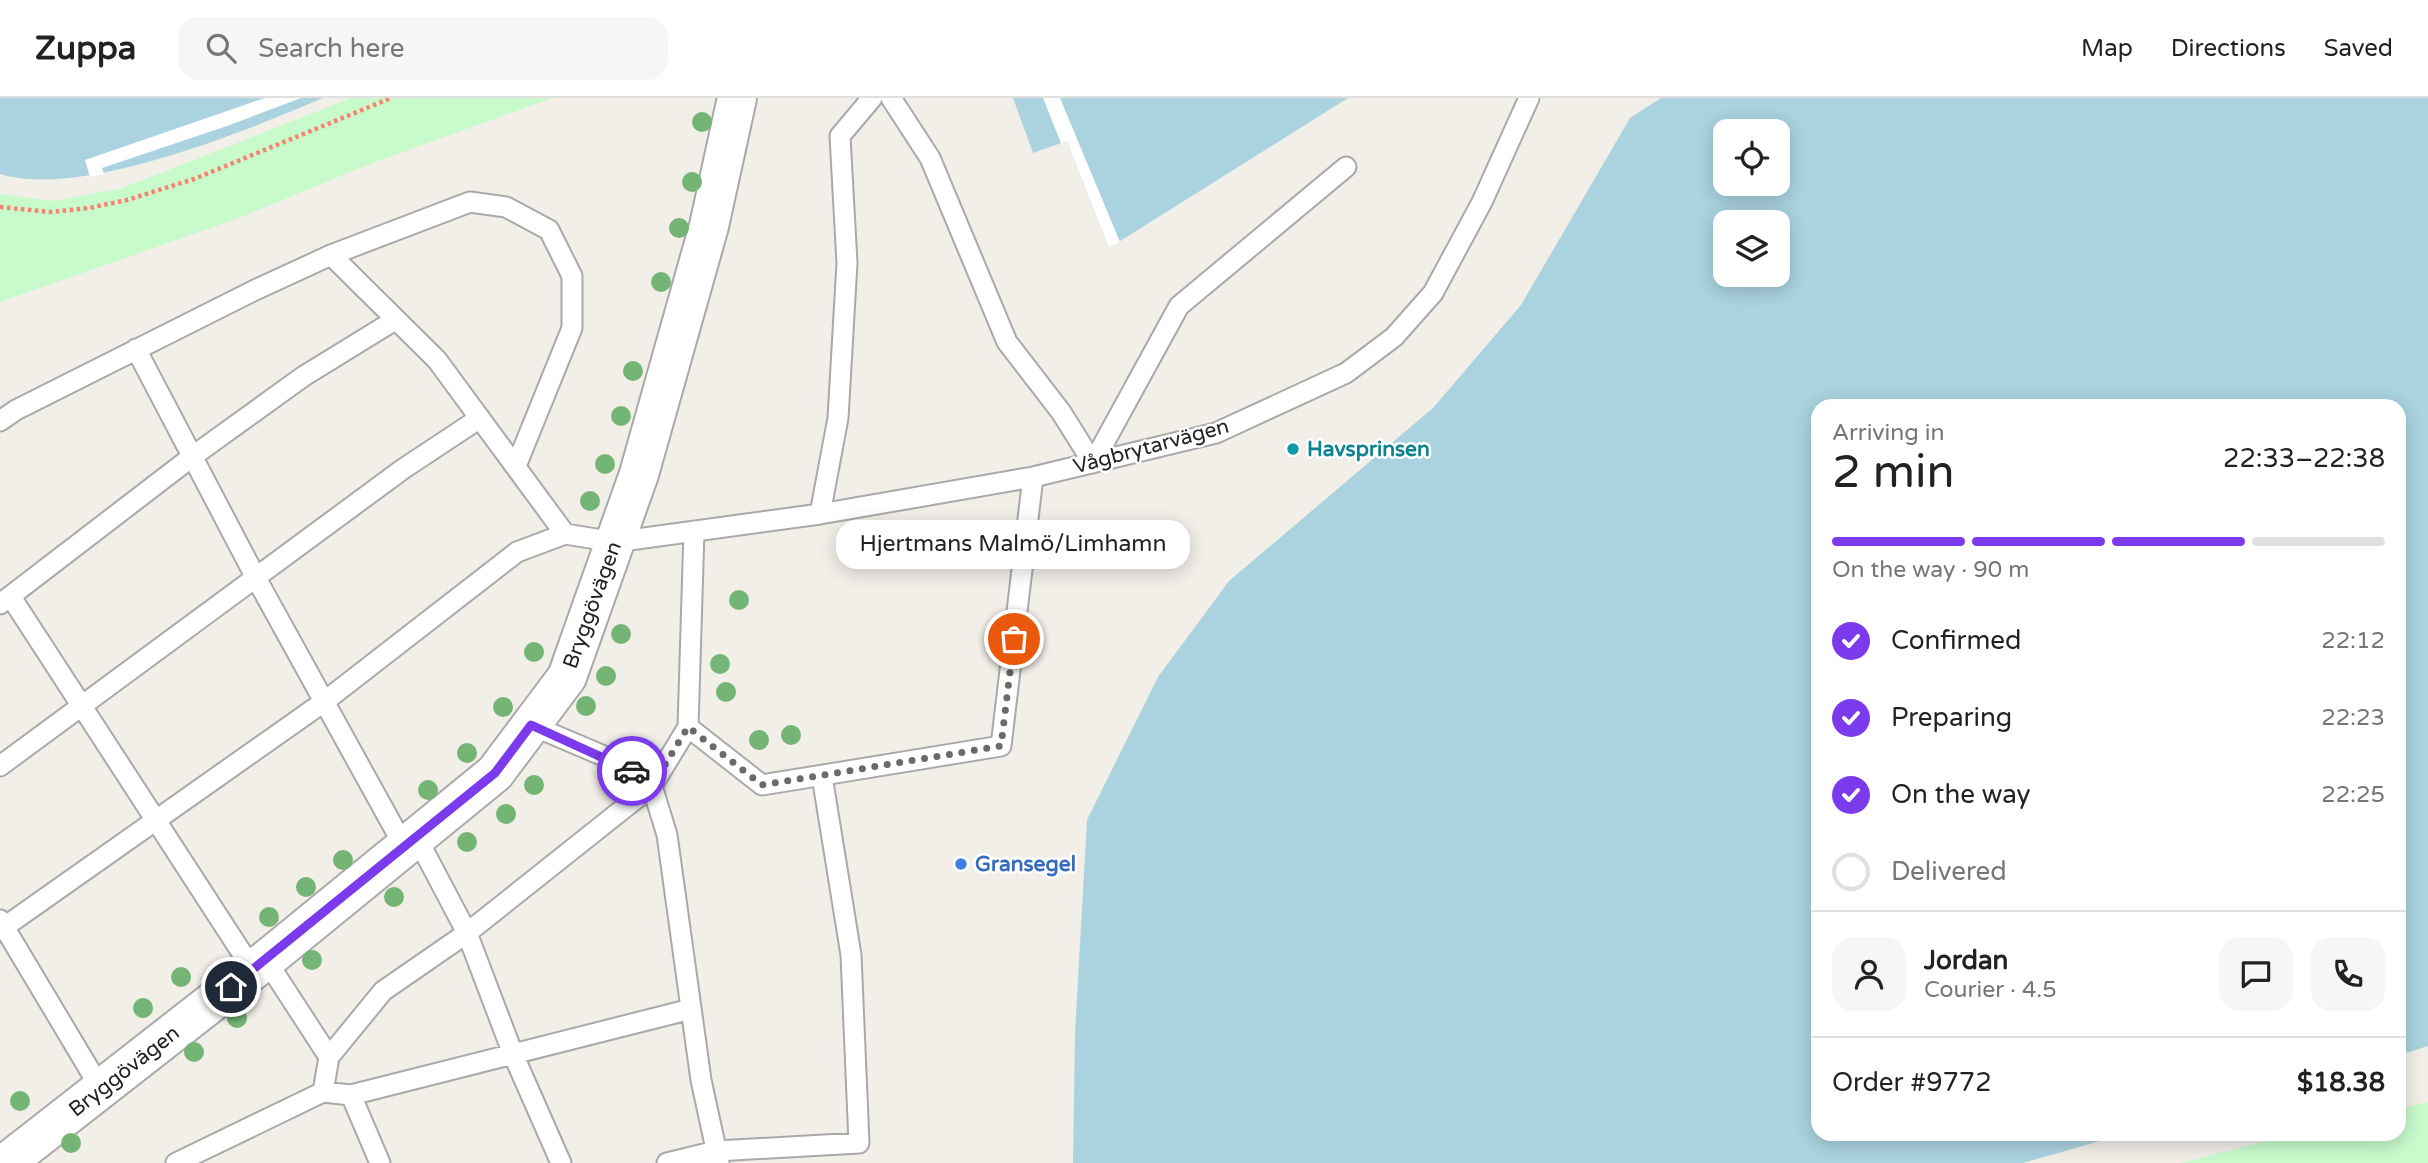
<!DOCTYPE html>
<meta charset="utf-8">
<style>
body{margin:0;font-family:"Varela Round",sans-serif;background:#f6f6f6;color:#222;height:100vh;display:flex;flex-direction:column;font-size:26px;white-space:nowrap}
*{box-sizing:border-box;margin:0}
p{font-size:23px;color:#767676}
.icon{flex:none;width:38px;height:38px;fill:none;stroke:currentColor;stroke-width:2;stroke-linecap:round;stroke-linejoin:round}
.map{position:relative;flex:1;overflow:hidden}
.panel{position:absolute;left:1811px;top:301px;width:595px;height:742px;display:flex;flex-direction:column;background:#fff;border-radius:21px;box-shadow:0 4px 18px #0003}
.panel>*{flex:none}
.buttons{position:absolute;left:1713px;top:21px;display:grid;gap:14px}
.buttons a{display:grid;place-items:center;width:77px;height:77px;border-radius:14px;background:#fff;box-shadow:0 4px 18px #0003;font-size:35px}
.pin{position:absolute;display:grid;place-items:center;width:60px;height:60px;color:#fff;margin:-30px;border:4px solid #fff;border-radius:50%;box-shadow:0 2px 7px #0007}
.courier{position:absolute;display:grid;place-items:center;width:70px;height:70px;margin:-35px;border:5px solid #7c3aed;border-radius:50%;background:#fff;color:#222;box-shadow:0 2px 9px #0007}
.bubble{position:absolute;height:49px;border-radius:21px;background:#fff;box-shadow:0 4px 18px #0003;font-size:23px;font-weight:600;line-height:49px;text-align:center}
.head em{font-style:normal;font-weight:600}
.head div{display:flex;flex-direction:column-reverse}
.head{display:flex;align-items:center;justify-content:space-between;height:119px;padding:0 21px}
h1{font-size:46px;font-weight:600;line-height:52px}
.bar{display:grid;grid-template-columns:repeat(4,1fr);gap:10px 7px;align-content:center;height:84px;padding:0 21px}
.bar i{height:9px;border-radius:5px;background:#e0e0e0}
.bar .current{background:#7c3aed}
.bar p{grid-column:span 4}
.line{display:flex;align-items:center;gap:18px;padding:0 21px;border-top:2px solid #e0e0e0}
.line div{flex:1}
.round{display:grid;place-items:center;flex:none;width:74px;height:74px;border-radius:21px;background:#f6f6f6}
ol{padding:0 21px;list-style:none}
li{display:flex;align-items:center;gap:21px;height:77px}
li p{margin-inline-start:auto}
li .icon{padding:7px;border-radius:50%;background:#7c3aed;color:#fff;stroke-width:4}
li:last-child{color:#767676}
li i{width:38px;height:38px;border:4px solid #e0e0e0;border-radius:50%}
header{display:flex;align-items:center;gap:42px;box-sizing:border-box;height:98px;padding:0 35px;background:#fff;border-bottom:2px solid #e0e0e0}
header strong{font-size:33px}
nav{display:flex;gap:38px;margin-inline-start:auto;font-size:24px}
.search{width:490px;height:63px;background:#f6f6f6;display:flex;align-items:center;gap:18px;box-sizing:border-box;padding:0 24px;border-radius:21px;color:#767676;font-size:26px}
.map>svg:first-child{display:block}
</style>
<header>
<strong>Zuppa</strong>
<div class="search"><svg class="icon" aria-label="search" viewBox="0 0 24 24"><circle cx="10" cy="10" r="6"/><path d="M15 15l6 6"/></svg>Search here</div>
<nav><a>Map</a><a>Directions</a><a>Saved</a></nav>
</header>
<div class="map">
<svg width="2428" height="1065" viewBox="0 0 2428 1065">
<rect width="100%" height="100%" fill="#f2efe9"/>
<path fill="#c8facc" d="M351,0H552L370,66L239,120L0,204V96L52,103L120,91Z
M2428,1004V1065H2181L2294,1036H2399V1011Z"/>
<path fill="#aad3df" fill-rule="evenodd" d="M0,0H323C245,33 81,101 0,76Z
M1013,0H1348L1109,150L1067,43L1033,55Z
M1661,0H2428V948L2399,957V308H1818V1036H2124L2023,1065H1073L1075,935L1087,722L1158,579L1229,483L1433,310L1521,207L1630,20ZM1778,33V86H1726V33ZM1778,124V177H1726V124Z"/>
<path fill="#fff" d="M265,0H301L230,27L102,70L104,76L90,79L85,62Z
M1043,0H1060L1120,144L1109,150L1067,43L1061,45Z"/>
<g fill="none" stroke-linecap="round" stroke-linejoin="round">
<defs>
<path id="service" d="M891,0L930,60L1007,244L1061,314L1093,365L1179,208L1346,69
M331,157L470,104L506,109L549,132L572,178V230L516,368
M136,251L256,480L405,750
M0,323L16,312L255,192L331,157L437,262L565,436L615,444L820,416L1033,379L1216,335L1346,275L1394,239L1433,195L1482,104L1529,0
M820,416L838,320L847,165L840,38L872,0
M11,499L253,872
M0,506L193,358L304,278L395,222
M531,627L625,667L652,688L667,737L701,982L719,1065
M688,629L762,687L1001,648L1033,379
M0,668L403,371L480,320
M417,740L467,835L513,956L561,1065
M0,822L101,991
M0,832L325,603L517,454L565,436
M266,862L329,959
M323,994L329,959L383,893L467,835L652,688L688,629L694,433
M351,997L380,1065
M176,1065L323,994L351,997L691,911
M667,1065L716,1053L859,1045L851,857L822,678"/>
<path id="minor" d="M6,1065L266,862L495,675L567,579L639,376L709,128L737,0"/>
</defs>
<use href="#service" stroke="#a9a9a9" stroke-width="23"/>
<use href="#minor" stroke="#a9a9a9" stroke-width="42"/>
<path stroke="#fa8072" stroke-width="4.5" stroke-dasharray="3.5 3.5" stroke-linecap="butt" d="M0,109L51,114L89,110L127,102L194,81L391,0"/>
<use href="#service" stroke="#fff" stroke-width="19"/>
<use href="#minor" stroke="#fff" stroke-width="38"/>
</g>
<g fill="#74b475">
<circle cx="702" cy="24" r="10"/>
<circle cx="692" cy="84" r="10"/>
<circle cx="679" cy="130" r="10"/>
<circle cx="661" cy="184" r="10"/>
<circle cx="633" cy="273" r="10"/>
<circle cx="621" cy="318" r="10"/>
<circle cx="605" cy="366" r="10"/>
<circle cx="590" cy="403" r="10"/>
<circle cx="739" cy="502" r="10"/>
<circle cx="621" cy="536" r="10"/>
<circle cx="534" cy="554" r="10"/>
<circle cx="720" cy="566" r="10"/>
<circle cx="606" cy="578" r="10"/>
<circle cx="726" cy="594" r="10"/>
<circle cx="586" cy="608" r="10"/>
<circle cx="503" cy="609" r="10"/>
<circle cx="791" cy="637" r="10"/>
<circle cx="759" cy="642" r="10"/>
<circle cx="467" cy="655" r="10"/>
<circle cx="534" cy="687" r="10"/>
<circle cx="428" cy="692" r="10"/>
<circle cx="506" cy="716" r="10"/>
<circle cx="467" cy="744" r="10"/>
<circle cx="343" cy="762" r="10"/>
<circle cx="306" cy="789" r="10"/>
<circle cx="394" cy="799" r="10"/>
<circle cx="269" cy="819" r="10"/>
<circle cx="312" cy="862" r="10"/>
<circle cx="181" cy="879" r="10"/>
<circle cx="143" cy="910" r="10"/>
<circle cx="237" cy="920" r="10"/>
<circle cx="194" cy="954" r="10"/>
<circle cx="20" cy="1003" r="10"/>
<circle cx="71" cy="1045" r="10"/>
</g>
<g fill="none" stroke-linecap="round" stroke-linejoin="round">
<path stroke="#6b6a68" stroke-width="7" stroke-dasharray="0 12.6" d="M632,673L652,688L688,629L762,687L1001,648L1014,541"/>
<path stroke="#7c3aed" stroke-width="9" d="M231,889L495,675L531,627L632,673"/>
</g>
<circle fill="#0f9aa8" stroke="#fff" stroke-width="2.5" cx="1293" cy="351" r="7"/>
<circle fill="#3f7fe0" stroke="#fff" stroke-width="2.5" cx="961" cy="766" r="7"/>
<g text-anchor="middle" stroke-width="5" stroke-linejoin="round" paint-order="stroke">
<g font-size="21" fill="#222" stroke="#fff">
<text transform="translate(1151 348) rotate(-15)" y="7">Vågbrytarvägen</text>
<text transform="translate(592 507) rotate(-70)" y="7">Bryggövägen</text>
<text transform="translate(124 973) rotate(-38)" y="7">Bryggövägen</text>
</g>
<g font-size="21" font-weight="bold" fill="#0d838f" stroke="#fff" text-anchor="start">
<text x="1307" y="358">Havsprinsen</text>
</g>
<g font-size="21" font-weight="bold" fill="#366cbe" stroke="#fff" text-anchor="start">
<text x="975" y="773">Gransegel</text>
</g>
</g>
</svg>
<div class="buttons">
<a><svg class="icon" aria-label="locate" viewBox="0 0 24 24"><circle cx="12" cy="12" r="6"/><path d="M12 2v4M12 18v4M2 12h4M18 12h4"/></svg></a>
<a><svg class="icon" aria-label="layers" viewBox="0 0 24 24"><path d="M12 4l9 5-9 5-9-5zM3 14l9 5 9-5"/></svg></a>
</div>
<div class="pin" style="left:1014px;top:541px;background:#ea580c"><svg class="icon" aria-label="bag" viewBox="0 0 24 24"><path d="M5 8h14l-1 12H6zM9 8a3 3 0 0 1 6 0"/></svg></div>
<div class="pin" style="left:231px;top:889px;background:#1f2937"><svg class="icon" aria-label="home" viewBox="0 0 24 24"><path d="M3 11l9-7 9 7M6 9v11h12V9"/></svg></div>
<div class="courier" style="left:632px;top:673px"><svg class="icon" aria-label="car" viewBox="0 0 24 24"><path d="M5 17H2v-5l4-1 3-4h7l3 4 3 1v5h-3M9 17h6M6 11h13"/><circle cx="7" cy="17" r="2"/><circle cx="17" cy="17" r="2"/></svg></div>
<div class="bubble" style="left:836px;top:422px;width:354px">Hjertmans Malmö/Limhamn</div>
<section class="panel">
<div class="head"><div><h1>2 min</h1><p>Arriving in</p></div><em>22:33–22:38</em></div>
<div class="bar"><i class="current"></i><i class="current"></i><i class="current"></i><i></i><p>On the way · 90 m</p></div>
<ol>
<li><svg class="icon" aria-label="check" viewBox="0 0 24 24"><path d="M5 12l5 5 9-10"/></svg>Confirmed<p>22:12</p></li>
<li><svg class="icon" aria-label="check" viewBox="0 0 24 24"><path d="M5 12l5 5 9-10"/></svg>Preparing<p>22:23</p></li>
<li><svg class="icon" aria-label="check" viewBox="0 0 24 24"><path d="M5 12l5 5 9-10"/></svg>On the way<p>22:25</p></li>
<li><i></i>Delivered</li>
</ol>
<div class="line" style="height:126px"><a class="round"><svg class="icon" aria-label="person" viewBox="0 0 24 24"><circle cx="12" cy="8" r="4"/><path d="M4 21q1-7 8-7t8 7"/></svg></a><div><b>Jordan</b><p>Courier · 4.5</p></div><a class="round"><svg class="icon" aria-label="chat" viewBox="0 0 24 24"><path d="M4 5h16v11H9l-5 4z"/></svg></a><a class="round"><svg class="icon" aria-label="phone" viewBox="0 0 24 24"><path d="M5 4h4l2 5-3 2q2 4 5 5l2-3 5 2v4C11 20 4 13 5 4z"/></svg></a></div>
<div class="line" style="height:91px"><div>Order #9772</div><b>$18.38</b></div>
</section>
</div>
